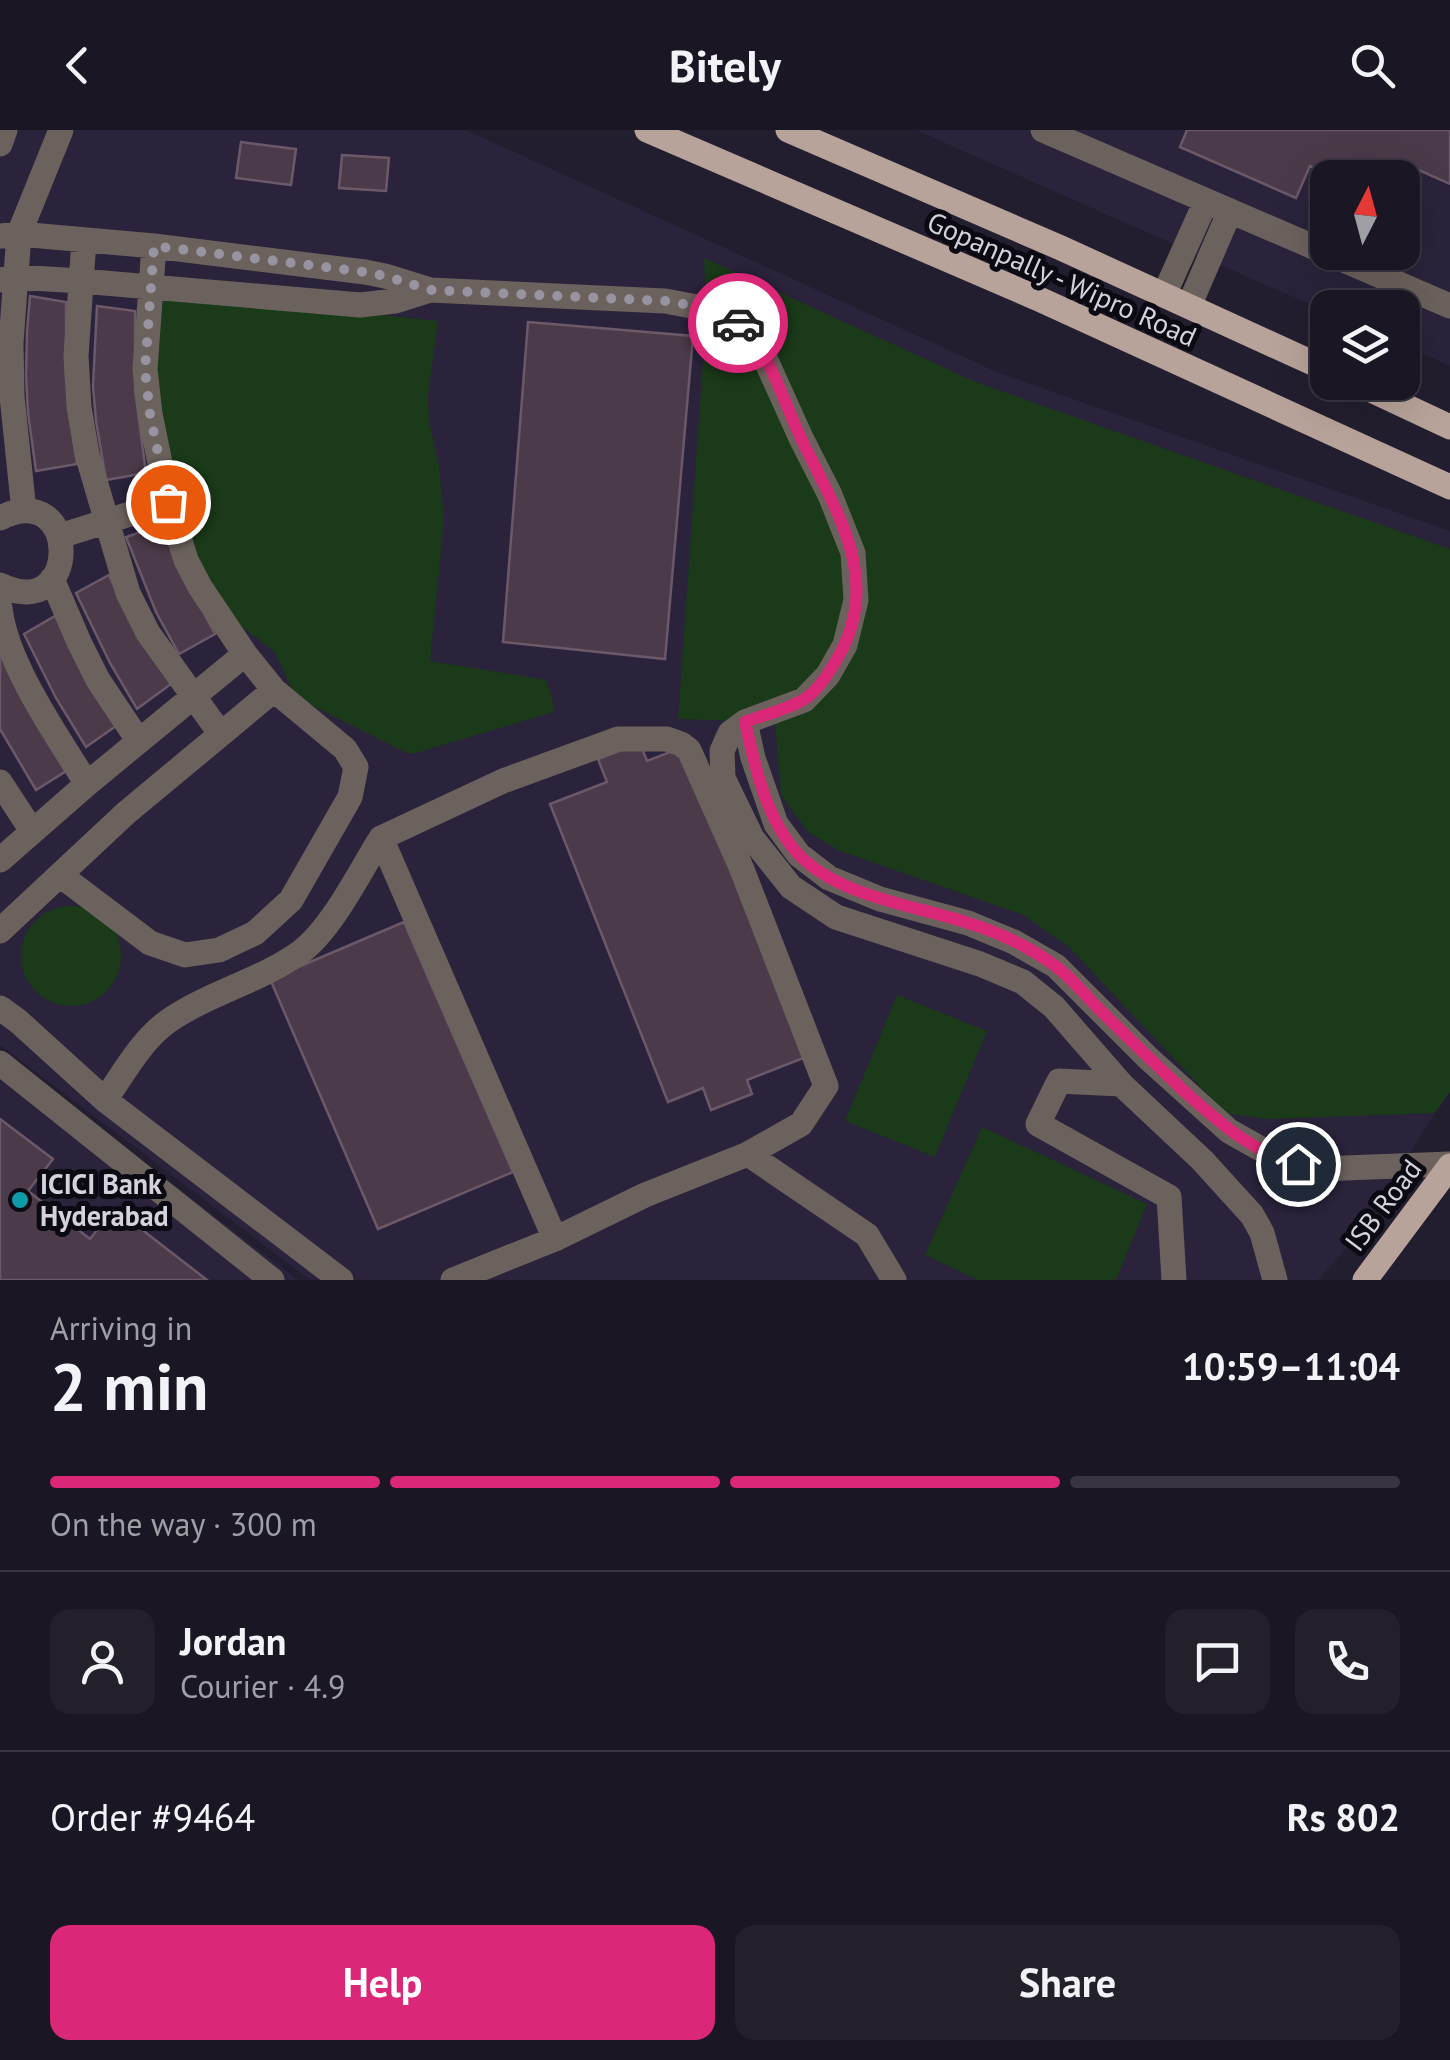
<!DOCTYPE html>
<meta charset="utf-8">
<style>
body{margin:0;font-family:"PT Sans",sans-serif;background:#231f2b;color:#f1f3f6;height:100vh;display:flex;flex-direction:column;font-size:38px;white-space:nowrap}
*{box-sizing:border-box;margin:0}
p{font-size:32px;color:#9f9fa6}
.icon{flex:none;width:55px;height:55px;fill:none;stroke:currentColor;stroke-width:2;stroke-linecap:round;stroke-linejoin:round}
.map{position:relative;height:1150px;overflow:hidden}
.side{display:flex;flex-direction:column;background:#1a1623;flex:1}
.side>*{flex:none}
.needle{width:65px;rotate:6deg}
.fabs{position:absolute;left:1310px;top:30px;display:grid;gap:20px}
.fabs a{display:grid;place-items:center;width:110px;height:110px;border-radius:20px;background:#1a1623;box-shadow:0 10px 40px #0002,0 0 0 2px #383541;font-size:50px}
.pin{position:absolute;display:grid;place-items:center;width:85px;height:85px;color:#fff;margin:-42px;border:5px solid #fff;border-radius:50%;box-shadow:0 2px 10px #0007}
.courier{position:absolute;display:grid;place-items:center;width:100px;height:100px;margin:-50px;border:8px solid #db2777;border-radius:50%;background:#fff;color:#222;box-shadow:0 2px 12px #0007}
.head em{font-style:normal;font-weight:700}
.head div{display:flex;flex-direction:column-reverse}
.head{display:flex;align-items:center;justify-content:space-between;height:170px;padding:0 50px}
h1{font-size:65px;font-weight:700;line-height:75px}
.bar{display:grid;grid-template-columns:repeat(4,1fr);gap:15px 10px;align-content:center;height:120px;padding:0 50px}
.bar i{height:12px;border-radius:8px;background:#383541}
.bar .current{background:#db2777}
.bar p{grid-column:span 4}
.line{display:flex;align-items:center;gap:25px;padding:0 50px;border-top:2px solid #383541}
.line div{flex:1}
.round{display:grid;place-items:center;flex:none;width:105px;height:105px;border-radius:20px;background:#231f2b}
.button{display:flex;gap:20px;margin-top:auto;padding:20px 50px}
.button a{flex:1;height:115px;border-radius:20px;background:#db2777;color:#fff;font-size:40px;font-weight:700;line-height:115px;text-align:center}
.button a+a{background:#231f2b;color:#f1f3f6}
header{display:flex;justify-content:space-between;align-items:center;height:130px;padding:0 50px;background:#1a1623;font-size:45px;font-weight:700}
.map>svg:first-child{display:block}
</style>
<header><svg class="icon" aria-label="back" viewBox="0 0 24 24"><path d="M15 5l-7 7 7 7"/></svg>Bitely<svg class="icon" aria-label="search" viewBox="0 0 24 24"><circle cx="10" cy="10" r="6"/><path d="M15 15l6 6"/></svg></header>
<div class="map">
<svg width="1450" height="1150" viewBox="0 0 1450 1150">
<rect width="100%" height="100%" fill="#231e2f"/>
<path fill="#2a233b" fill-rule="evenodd" d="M0,0H466L999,243L1450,401V963L1435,983L1360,1103L1318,1150H310L0,915Z
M916,0H1450V236L1403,215L1402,178H1328L1327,182ZM1328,48H1402V122H1328Z
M0,922L298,1150H0Z"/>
<path fill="#1a3a19" d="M704,128L978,253L1450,419V962L1435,983L1267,989L1225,983L1070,818L1024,785L840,721L808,702L781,665L775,592L678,589L706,189Z
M164,162L438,191L428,265L429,292L439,336L444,389L430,531L546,550L552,568L554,582L416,623H406L313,576L294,563L275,522L238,494L203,441L174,357L157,260L158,211Z
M21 826a50 50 0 1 1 100 0a50 50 0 1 1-100 0Z
M897,865L987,901L935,1027L845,991Z
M982,997L1147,1074L1116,1150H978L925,1125Z"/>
<path fill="#4b3a49" stroke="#6b5969" stroke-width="2.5" d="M1187,0H1450V54L1412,37L1402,60V48H1336L1310,36L1296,68L1180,17Z
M241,12L296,19L291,55L236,48Z
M342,25L389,28L386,61L339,58Z
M30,166L66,172V250L77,334L36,341L28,283L26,245L27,202Z
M97,176L135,181V260L146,343L106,350L96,291L93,256Z
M528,192L693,206L665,529L503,512Z
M165,394L184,445L215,504L179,524L156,482L126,407Z
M109,445L123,476L171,554L137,579L110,533L76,463Z
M55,486L119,594L86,617L56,568L24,504Z
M0,513L71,638L36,660L0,599Z
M640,613L647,631L683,617L806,927L747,950L752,964L711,980L703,958L668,972L550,674L607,652L598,629Z
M404,792L513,1042L378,1099L270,849Z
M0,989L53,1029L28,1061L90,1109L114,1078L207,1150H0Z"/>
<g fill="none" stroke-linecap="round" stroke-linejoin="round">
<path stroke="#6c625d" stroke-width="25" d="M1043,0L1450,176
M0,14L5,0
M0,106L19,104L154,116L365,142L385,146L430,160L665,171L708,179L731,188L747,200L763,224L801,308L830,365L853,423L856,470L845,515L828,545L804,570L745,592L730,603L722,621L723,648L752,708L791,757L836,787L980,834L1023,852L1054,877L1121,954L1202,1030L1252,1085L1262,1103L1275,1150
M84,110L76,226L79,277L87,324L128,463L148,503L220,603
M0,150L15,147L81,151L360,175L395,171L430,160
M1164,165L1206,71
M1189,176L1230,81
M24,381L12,266L11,213L19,104L61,0
M0,388C81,347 82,495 0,455
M60,406L168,372
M52,449L79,512L98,550L138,610
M0,478C6,533 57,606 87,654
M745,592L753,628L776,694L799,725L829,748L880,769L968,793L1014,812L1056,836L1148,928L1229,1001L1279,1029L1319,1039L1450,1034
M0,652L32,701
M0,730L87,654L245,524
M60,745L150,813L185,825L219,820L255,803L291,770L350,667L356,637L345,619L274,560L245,524L200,457L186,430L168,372L150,284L145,239L154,116
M0,801L126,683L274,560
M0,878L18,891L105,970L341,1150
M0,933L272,1150
M1121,954L1059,951L1038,994L1169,1067L1174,1150
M105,970C123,944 141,911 167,892C208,863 261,851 302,821C333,797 360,741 381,708
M555,1109L381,708L503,651L618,609H667L681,614L689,620L741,737L826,956L801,994L748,1024
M453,1150L555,1109L645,1065L748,1024L867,1105L894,1150"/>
<path stroke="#b8a39a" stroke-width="25" d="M647,0L1039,169L1450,357
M788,0L1061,118L1328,240
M1354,252L1450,297
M1365,1150L1450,1036"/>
</g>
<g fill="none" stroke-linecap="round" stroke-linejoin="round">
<path stroke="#9793a1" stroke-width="10" stroke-dasharray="0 18" d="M168,372L150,284L145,240L154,116L365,142L385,146L430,160L665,171L708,178L738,193"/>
<path stroke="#db2777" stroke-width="12" d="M738,193C767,215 784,273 800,306C834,379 885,448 837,529C829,543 817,562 803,570C786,580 763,585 745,592C755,637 766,689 798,724C838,766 912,775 965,792C995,801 1028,816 1054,835C1070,846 1083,863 1097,877C1126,906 1155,934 1185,962C1219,992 1253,1023 1298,1034"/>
</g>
<circle fill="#0f9aa8" stroke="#0b0911" stroke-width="4" cx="20" cy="1070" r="10"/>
<g text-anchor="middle" stroke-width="10" stroke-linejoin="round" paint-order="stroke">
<g font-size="28" fill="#d5d2de" stroke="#0b0911">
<text transform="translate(1062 149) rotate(24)" y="10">Gopanpally - Wipro Road</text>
<text transform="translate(1383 1075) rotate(-53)" y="10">ISB Road</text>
</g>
<g font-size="28" font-weight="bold" fill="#d5d2de" stroke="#0b0911" text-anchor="start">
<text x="40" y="1064">ICICI Bank<tspan x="40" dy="32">Hyderabad</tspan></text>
</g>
</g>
</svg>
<div class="fabs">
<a><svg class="needle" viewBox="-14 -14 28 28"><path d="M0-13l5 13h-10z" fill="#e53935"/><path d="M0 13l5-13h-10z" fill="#9f9fa6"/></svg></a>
<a><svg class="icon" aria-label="layers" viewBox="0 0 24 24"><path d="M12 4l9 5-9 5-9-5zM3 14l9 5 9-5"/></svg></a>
</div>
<div class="pin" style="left:168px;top:372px;background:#ea580c"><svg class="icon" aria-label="bag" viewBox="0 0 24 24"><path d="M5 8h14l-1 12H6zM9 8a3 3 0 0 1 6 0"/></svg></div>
<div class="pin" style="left:1298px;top:1034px;background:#1f2937"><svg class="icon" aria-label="home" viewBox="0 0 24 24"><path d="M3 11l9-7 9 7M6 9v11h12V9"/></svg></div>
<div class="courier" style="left:738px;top:193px"><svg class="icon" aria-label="car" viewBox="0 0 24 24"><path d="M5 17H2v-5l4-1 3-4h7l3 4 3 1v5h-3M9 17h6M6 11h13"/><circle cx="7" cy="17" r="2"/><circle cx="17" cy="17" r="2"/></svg></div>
</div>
<section class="side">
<div class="head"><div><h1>2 min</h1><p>Arriving in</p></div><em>10:59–11:04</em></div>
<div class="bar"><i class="current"></i><i class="current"></i><i class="current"></i><i></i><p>On the way · 300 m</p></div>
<div class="line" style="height:180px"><a class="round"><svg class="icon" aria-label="person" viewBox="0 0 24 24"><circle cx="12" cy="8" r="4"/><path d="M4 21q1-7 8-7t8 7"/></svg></a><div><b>Jordan</b><p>Courier · 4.9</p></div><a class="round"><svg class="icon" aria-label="chat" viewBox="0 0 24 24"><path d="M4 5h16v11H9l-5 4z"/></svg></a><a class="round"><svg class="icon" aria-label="phone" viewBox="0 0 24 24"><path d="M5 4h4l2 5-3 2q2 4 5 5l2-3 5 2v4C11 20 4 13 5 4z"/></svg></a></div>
<div class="line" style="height:130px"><div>Order #9464</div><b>Rs 802</b></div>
<div class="button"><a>Help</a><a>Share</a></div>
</section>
